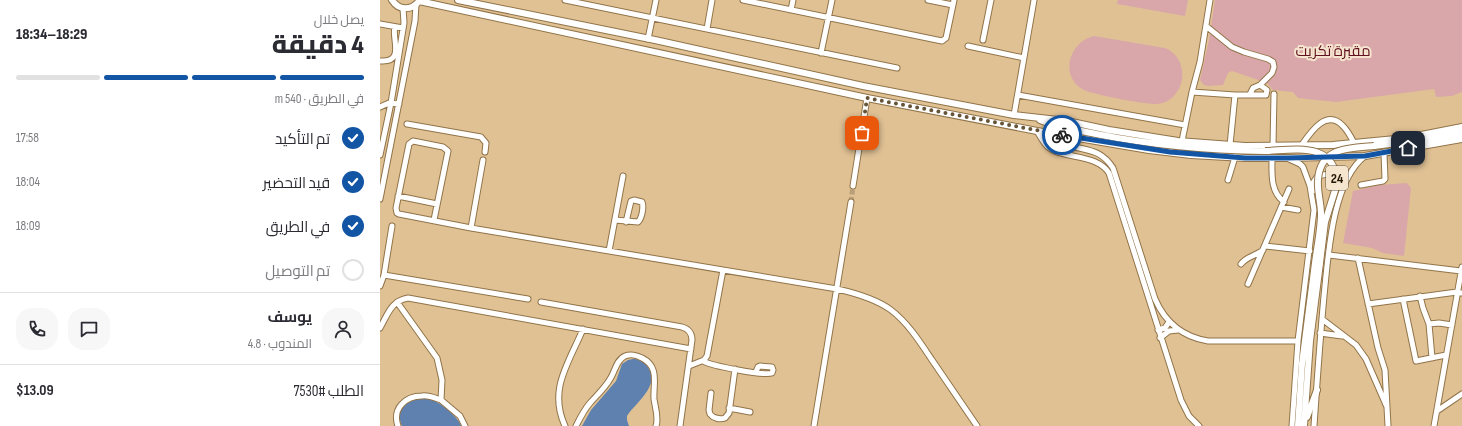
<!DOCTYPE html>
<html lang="ar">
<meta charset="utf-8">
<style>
body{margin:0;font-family:"Sofia Sans Condensed",Cairo,sans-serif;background:#f7f7f7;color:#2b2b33;direction:rtl;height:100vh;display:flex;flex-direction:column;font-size:15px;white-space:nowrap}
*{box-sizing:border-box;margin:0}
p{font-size:13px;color:#7c7c81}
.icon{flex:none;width:22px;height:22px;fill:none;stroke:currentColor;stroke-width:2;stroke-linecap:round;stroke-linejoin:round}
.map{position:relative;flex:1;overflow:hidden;direction:ltr}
.drawer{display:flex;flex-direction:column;background:#fff;width:380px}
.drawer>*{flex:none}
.pin{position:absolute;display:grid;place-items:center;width:34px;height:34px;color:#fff;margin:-17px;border-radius:8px;box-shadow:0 2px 6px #0006}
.courier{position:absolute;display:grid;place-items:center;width:40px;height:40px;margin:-20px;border:3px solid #1255a5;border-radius:50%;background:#fff;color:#222;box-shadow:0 1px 5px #0007}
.headline em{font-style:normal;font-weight:800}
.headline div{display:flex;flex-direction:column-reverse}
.headline{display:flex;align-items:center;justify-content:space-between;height:68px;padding:0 16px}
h1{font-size:26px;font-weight:800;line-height:30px}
.bar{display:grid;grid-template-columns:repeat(4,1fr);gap:6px 4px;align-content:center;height:48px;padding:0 16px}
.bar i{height:5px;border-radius:3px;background:#e1e1e2}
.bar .on{background:#1255a5}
.bar p{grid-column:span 4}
.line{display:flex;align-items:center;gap:10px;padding:0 16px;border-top:1px solid #e1e1e2}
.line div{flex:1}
.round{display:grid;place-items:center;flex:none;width:42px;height:42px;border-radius:16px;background:#f7f7f7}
ol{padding:0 16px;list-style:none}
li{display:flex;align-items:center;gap:12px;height:44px}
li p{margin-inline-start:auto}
li .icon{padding:4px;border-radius:50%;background:#1255a5;color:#fff;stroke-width:4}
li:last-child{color:#7c7c81}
li i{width:22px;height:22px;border:2px solid #e1e1e2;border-radius:50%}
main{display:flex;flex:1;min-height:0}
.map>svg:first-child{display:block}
</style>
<main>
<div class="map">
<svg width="1082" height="426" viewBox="0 0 1082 426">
<rect width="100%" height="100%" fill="#e0c194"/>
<path fill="#d9a7a9" d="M738,0H808L805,16L737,4Z
M835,0H1082V92L1072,96L1056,97L1054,89L956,102L918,98L913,92L893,90L887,83L852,71L848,73L843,85L828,86L824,85L820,80L829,40Z
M714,36L785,48C812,59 806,101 777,104C768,105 708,94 702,89C679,75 690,41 714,36Z
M1027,183L1031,188L1024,256L1003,253L992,248L963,243L973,191L999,185Z"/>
<path fill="#5f81b0" d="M253,359C259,359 263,361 267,366C282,385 256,402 247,416V420L249,426H202L211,410L236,381L242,364L248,360Z
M42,398C47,399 51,399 55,401C63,405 79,418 81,426H22C14,408 27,401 42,398Z"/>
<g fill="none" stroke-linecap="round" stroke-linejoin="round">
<path stroke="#ba9f78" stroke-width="5" stroke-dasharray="5 2.5" stroke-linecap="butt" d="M471,202L473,186"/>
<defs>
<path id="minor" d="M185,0L517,68
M363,0L562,41L566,38L574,0
M548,0L573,5
M411,10L413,0
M0,24L23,28
M826,26L852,47L864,52L888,59L893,62L894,67L892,73L880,85L873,88L870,94
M327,29L332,0
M268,39L276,0
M603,40L611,0
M588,46L644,58
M441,53L452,0
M0,61C26,63 11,37 15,27
M812,92L855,95H886L887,90L880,85
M638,95L805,125
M0,107L9,103L19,104
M634,115L654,0
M27,124L101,137L106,143L105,152
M657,131C660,136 663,142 667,146C683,160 716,153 729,173L801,400L809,416L819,426
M679,135V139L682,143C703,152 719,146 733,168L775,299C785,322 803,337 828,341H918
M802,141L812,92L820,62L830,0
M850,145L855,95
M893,146L894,94
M921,146C930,133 946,108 963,126C968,131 971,137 974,143
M0,155L11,103L24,23L23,8
M892,158C892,174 890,191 904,202
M909,159L920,164L923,167L930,186L934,210L918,341L912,426
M848,180L855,157
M981,185L1003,181L1005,179L1004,153
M473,186L487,98
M933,191V183L937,177C949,171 961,175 962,189
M18,196L57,204
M0,199L35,21L36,4
M901,207L918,210
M54,220L68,151L63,147L33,141L29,144L16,208L17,213L19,214L91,228L457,289C475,293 496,299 511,310C528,323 540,342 552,360C567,382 582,404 597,426
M235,220L258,222C262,218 264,207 262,202L254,200L251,201L246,222
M91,228L103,160
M885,246L930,251
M229,251L243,176
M949,255L1081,271
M978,258L998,348L1005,370L1007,407
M861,264C867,256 876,256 883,250
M4,275L148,299
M868,284L909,189
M0,286L4,275L12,226
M1040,296L1043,308L1049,324L1052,358
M1023,299L1036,361L1066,355
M17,302L57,358L62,380L61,400C55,398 48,395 42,396C25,396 12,409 18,426
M161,302L302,327C309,329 312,334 312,340L300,426
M988,304L1077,292L1082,293
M942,319L976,345L986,359L1007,407L1008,426
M1049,324L1059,323L1072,325
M0,328C8,314 11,301 28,298L311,349
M778,330L785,328L789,322
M940,333L962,336
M780,338L789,331L798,330
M323,361C332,366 384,376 392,373L393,370L392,367L380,366L378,367L376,372
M309,366L324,360L327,356L343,270
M331,393L329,410L330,414C333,418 340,420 345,418L349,413L355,369
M61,400L80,416L85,426
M349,408L370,412
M1057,411L1082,394
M185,426C168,389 189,363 203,329
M196,426C200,418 204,410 210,403C217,395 225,388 230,379C235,372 236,360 245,356C250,354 257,355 262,358C280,367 273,384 274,399C275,407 279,418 276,426
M434,426L471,202
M934,426C937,382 940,339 944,296C948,257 952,181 985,156
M1054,426L1082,267"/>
<path id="major" d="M12,0C19,11 32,11 40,0
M78,0L275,40L483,86L634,115L687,121L729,130L798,141L865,146L953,145L1026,138L1082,127
M39,1L487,98L657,131L769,150L811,155L865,158H908L985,156L1082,139
M660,120C678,127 697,130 716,134C771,145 828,150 885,151
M994,146L1041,140L1082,133
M927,417L937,390
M918,426L922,364L935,263
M924,426L930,341L940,263"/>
</defs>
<use href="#minor" stroke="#917449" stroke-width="7"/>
<use href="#major" stroke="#917449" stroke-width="8"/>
<use href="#minor" stroke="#fff" stroke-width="5"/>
<use href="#major" stroke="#fff" stroke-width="6"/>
<defs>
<path id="major-bridge" d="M885,151C915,150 956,141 957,184L945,222L940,263
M935,263C937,247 941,230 941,214C941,203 937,191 938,180C940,147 969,148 994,146"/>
</defs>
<use href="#major-bridge" stroke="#917449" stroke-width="8" stroke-linecap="butt"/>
<use href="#major-bridge" stroke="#fff" stroke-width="6"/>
</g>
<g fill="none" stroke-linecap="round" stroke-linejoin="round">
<path stroke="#665438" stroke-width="4" stroke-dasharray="0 7.2" d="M482,133L487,98L682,135"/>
<path stroke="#1255a5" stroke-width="5" d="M682,135L790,152L865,158H908L985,156L1028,148"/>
</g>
<g text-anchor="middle" stroke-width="4" stroke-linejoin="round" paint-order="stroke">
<rect fill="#f5e4ce" stroke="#635643" stroke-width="1" x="946" y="166" width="22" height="24" rx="3"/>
<g font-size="14" font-weight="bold" fill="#241907">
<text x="957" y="183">24</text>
</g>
<g font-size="15" fill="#611120" stroke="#f5e4ce">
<text x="953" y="56">مقبرة تكريت</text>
</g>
</g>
</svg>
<div class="pin" style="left:482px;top:133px;background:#ea580c"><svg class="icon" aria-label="bag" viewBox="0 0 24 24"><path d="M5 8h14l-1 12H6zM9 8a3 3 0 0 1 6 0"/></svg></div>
<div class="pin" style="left:1028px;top:148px;background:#1f2937"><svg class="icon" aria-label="home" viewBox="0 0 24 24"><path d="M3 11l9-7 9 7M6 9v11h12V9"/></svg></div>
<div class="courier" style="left:682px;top:135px"><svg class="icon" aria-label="bike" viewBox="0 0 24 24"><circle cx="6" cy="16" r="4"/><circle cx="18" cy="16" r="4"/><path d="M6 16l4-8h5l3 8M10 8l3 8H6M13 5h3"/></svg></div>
</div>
<section class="drawer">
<div class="headline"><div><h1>4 دقيقة</h1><p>يصل خلال</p></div><em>18:29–18:34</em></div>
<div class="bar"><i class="on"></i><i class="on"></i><i class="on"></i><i></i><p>في الطريق · 540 m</p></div>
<ol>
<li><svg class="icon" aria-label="check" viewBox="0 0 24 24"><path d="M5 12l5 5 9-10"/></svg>تم التأكيد<p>17:58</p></li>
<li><svg class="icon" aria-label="check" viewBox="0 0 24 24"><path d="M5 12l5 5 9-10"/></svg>قيد التحضير<p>18:04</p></li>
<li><svg class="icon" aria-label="check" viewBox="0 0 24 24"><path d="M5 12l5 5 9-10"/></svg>في الطريق<p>18:09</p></li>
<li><i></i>تم التوصيل</li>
</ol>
<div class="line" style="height:72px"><a class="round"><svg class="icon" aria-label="person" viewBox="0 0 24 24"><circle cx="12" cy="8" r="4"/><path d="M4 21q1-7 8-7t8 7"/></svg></a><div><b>يوسف</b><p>المندوب · 4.8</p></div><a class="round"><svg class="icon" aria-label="chat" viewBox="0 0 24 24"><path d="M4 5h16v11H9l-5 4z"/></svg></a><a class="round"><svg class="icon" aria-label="phone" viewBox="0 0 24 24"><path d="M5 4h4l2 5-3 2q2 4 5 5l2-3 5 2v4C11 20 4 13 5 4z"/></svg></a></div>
<div class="line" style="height:52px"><div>الطلب #7530</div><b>$13.09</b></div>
</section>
</main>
